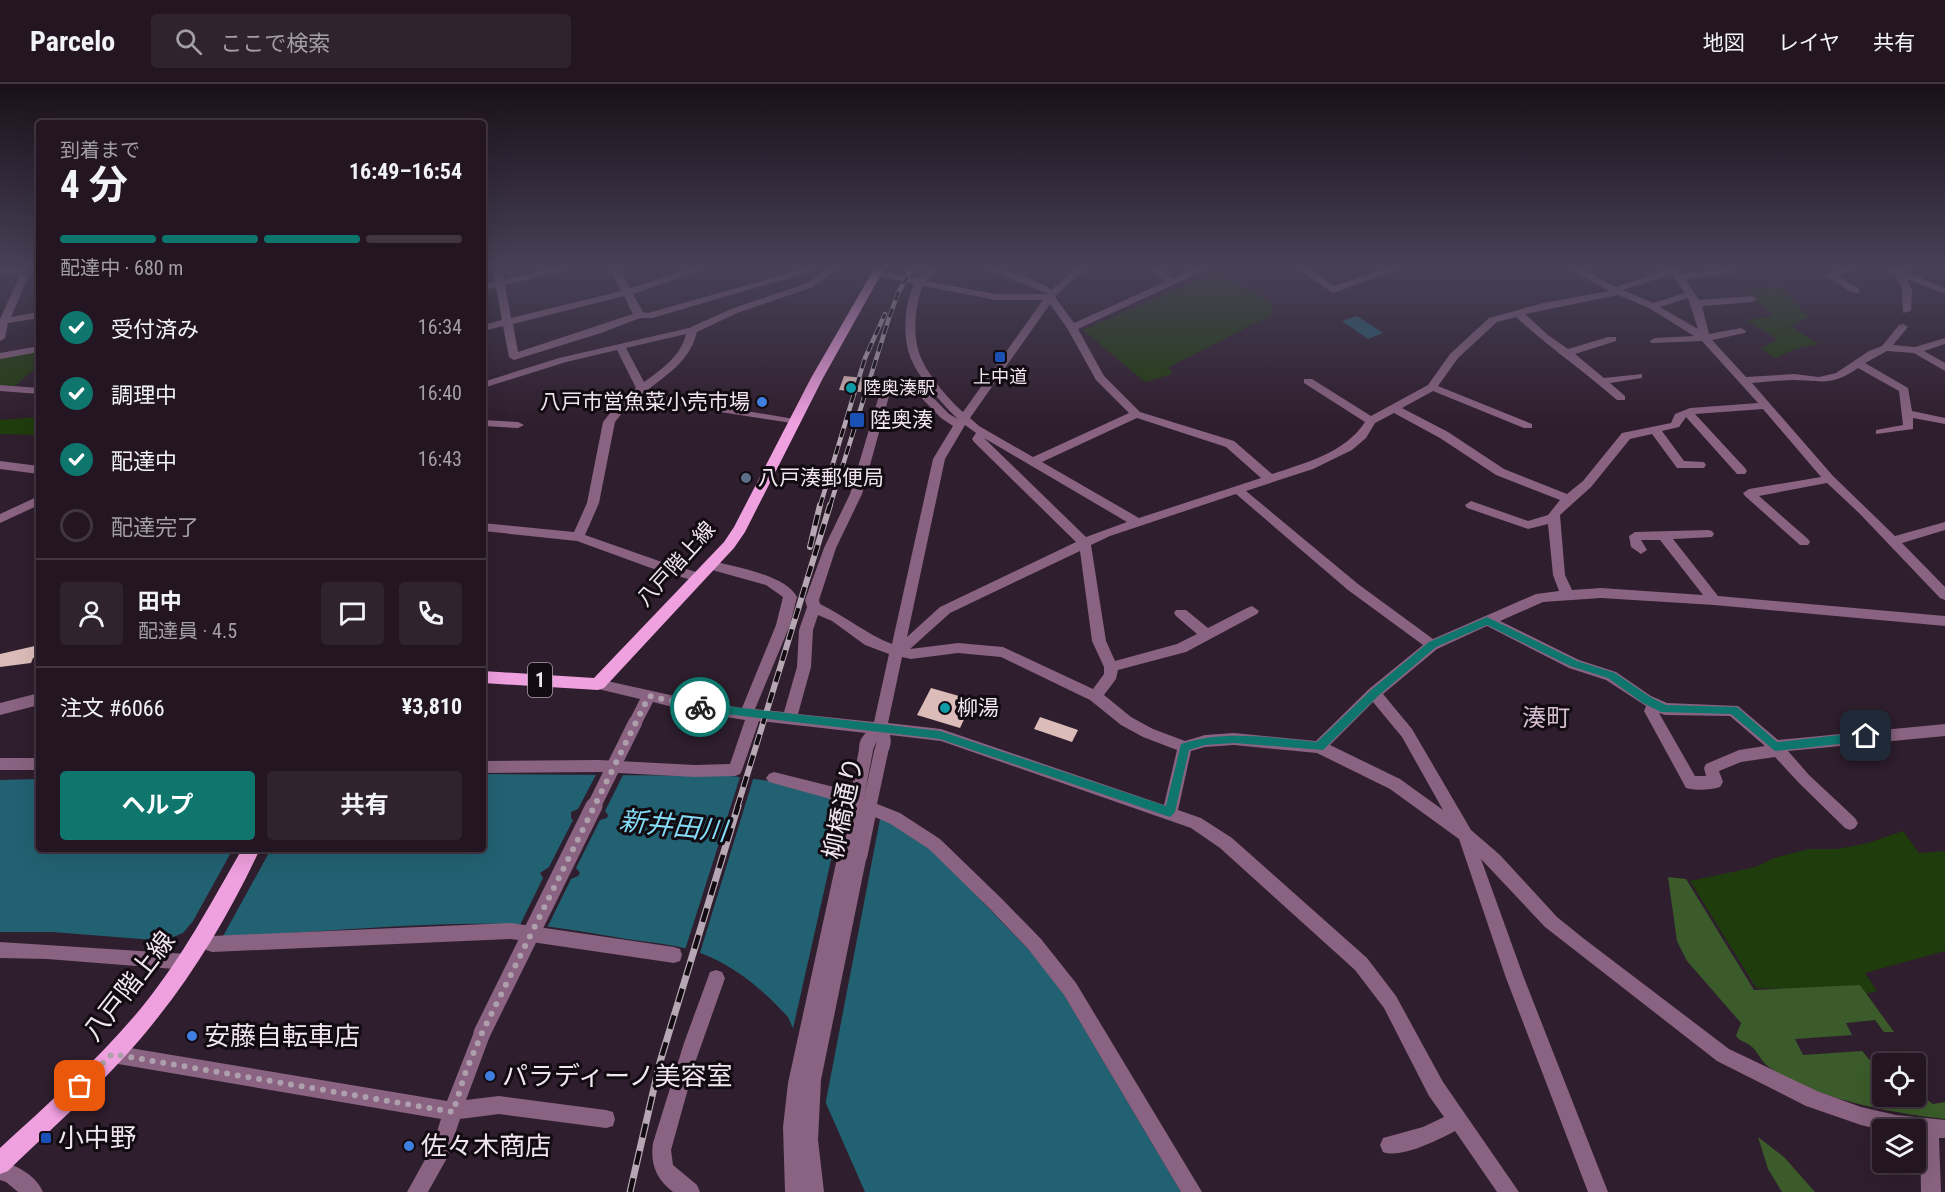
<!DOCTYPE html>
<html lang="ja">
<meta charset="utf-8">
<style>
body{margin:0;font-family:"Roboto Condensed","Noto Sans JP",sans-serif;background:#2f232f;color:#f1f3f6;height:100vh;display:flex;flex-direction:column;font-size:22px;white-space:nowrap}
*{box-sizing:border-box;margin:0}
p{font-size:20px;color:#a39fa5}
.icon{flex:none;width:33px;height:33px;fill:none;stroke:currentColor;stroke-width:2;stroke-linecap:round;stroke-linejoin:round}
.map{position:relative;flex:1;overflow:hidden}
.panel{position:absolute;left:36px;top:36px;width:450px;height:732px;display:flex;flex-direction:column;background:#231622;border-radius:6px;box-shadow:0 6px 24px #0002,0 0 0 2px #403540}
.panel>*{flex:none}
.fabs{position:absolute;left:1872px;top:969px;display:grid;gap:12px}
.fabs a{display:grid;place-items:center;width:54px;height:54px;border-radius:6px;background:#231622;box-shadow:0 6px 24px #0002,0 0 0 2px #403540;font-size:30px}
.pin{position:absolute;display:grid;place-items:center;width:51px;height:51px;color:#fff;margin:-26px;border-radius:12px;box-shadow:0 3px 9px #0006}
.courier{position:absolute;display:grid;place-items:center;width:60px;height:60px;margin:-30px;border:4px solid #0f766e;border-radius:50%;background:#fff;color:#222;box-shadow:0 2px 8px #0007}
.overview em{font-style:normal;font-weight:700}
.overview div{display:flex;flex-direction:column-reverse}
.overview{display:flex;align-items:center;justify-content:space-between;height:102px;padding:0 24px}
h1{font-size:39px;font-weight:700;line-height:45px}
.bar{display:grid;grid-template-columns:repeat(4,1fr);gap:9px 6px;align-content:center;height:72px;padding:0 24px}
.bar i{height:8px;border-radius:4px;background:#403540}
.bar .current{background:#0f766e}
.bar p{grid-column:span 4}
.line{display:flex;align-items:center;gap:15px;padding:0 24px;border-top:2px solid #403540}
.line div{flex:1}
.round{display:grid;place-items:center;flex:none;width:63px;height:63px;border-radius:6px;background:#2f232f}
ol{padding:0 24px;list-style:none}
li{display:flex;align-items:center;gap:18px;height:66px}
li p{margin-inline-start:auto}
li .icon{padding:6px;border-radius:50%;background:#0f766e;color:#fff;stroke-width:4}
li:last-child{color:#a39fa5}
li i{width:33px;height:33px;border:3px solid #403540;border-radius:50%}
.button{display:flex;gap:12px;margin-top:auto;padding:12px 24px}
.button a{flex:1;height:69px;border-radius:6px;background:#0f766e;color:#fff;font-size:24px;font-weight:700;line-height:69px;text-align:center}
.button a+a{background:#2f232f;color:#f1f3f6}
header{display:flex;align-items:center;gap:36px;box-sizing:border-box;height:84px;padding:0 30px;background:#231622;border-bottom:2px solid #403540}
header strong{font-size:28px}
nav{display:flex;gap:33px;margin-inline-start:auto;font-size:21px}
.search{width:420px;height:54px;background:#2f232f;display:flex;align-items:center;gap:15px;box-sizing:border-box;padding:0 21px;border-radius:6px;color:#a39fa5;font-size:22px}
.map>svg:first-child{display:block}
</style>
<header>
<strong>Parcelo</strong>
<div class="search"><svg class="icon" aria-label="search" viewBox="0 0 24 24"><circle cx="10" cy="10" r="6"/><path d="M15 15l6 6"/></svg>ここで検索</div>
<nav><a>地図</a><a>レイヤ</a><a>共有</a></nav>
</header>
<div class="map">
<svg width="1945" height="1108" viewBox="0 0 1945 1108">
<rect width="100%" height="100%" fill="#2f1e2d"/>
<path fill="#1f3c0c" d="M1216,188L1273,220L1272,231L1169,283L1172,290L1145,298L1083,246Z
M1781,203L1808,233L1790,242L1819,260L1795,265L1775,274L1761,265L1777,255L1747,236L1774,232L1756,217L1750,205Z
M39,267V281L15,302L0,301V274Z
M39,333V351L0,350V336Z
M1903,747L1919,769L1945,767V867L1865,889L1877,907L1861,911L1802,905L1756,904L1690,797L1756,783L1774,774L1809,765H1837L1868,759Z"/>
<path fill="#3b5c2a" d="M1668,793L1686,795L1754,906L1860,901L1894,948H1884L1875,936L1846,939L1852,951L1795,955L1803,971L1862,967L1873,980H1882V1012H1916V1008L1933,1020L1945,1018V1035C1890,1029 1815,1015 1769,983C1761,978 1758,967 1751,962C1745,957 1741,958 1736,952L1741,939L1687,877L1677,857Z
M1758,1053L1784,1073L1815,1108H1782L1768,1085Z"/>
<path fill="#226172" d="M1357,232L1383,249L1368,255L1342,237Z
M483,690L731,692L770,697L803,703L902,743L925,758L1051,889L1181,1108H865L788,933C765,908 741,887 710,873C683,860 649,859 621,854C585,848 549,841 512,840C399,837 285,853 171,854L167,857L52,848H0V696L39,695V765H483Z"/>
<path fill="#2f1e2d" d="M598,687H625L605,727L608,731L607,734L600,736L576,784L580,789L578,792L571,795L546,846L519,843L543,794L540,789L549,783L573,736L571,734V728L578,725Z
M741,690L754,692L699,872L684,869Z
M845,714L881,730L825,1022L792,949Z
M233,765H271L222,854H171L183,849L193,837Z"/>
<path fill="#dcbcb9" d="M844,292L865,294L861,308L839,306Z
M39,561V573L33,574L31,579L0,583V570Z
M931,604L973,616L960,644L917,631Z
M1040,633L1078,646L1072,658L1034,645Z"/>
<g fill="none" stroke-linecap="round" stroke-linejoin="round">
<path fill="#896381" fill-rule="evenodd" d="M0,185H31L26,188L0,191Z
M492,185H502L504,196L551,185H569L505,201L511,234L621,207L610,185H620L630,204L690,185H705L633,210L643,228L648,229L804,185H820L652,234H640L601,249L514,276L509,273L503,242L483,247V241L502,236L496,203L483,206V200L495,198ZM624,212L633,230L518,268L513,240Z
M827,185H838L813,203L737,229L697,248C691,274 670,289 650,304L671,314L794,335L800,338L798,340L668,320L643,310L622,329L615,338L599,419L585,451L659,477L703,490L704,493L703,496L698,498L651,484L577,457L483,447V439L574,448L587,419L603,338L614,324L636,304L617,266L566,278L483,304V298L559,274L689,244L731,225L807,199ZM686,250C681,272 661,286 644,298L626,264Z
M927,185H937L926,197L996,210H1048L985,185C1006,185 1035,193 1051,206L1076,185H1087L1067,200L1055,213L1074,239L1165,198L1150,185H1161L1173,195L1194,185H1207L1078,245L1104,292L1140,328L1234,357L1272,390C1305,379 1345,369 1365,338L1304,299V295H1312L1371,332L1428,301L1450,270L1489,234L1543,219L1609,207L1570,185H1582L1616,203L1669,185H1679L1682,190L1732,185V189L1729,190L1685,195L1699,216L1752,212L1757,215L1752,218L1702,222L1709,250L1741,244L1746,247L1745,249L1712,256L1746,293L1794,290L1819,293L1836,289L1869,267L1882,262L1899,241L1903,240L1908,243L1893,261L1915,263L1945,254V260L1924,267L1945,279V287L1914,269L1887,267L1865,279L1908,304L1912,327L1945,334V340L1913,334V345L1876,350V346L1903,341L1899,307L1858,284C1832,302 1824,297 1795,296C1781,296 1766,298 1752,299L1833,392L1895,452L1945,438V446L1902,459L1945,503V516L1940,514L1859,429L1827,399L1759,412L1808,455L1810,458L1808,461H1800L1745,412L1743,409L1749,405L1821,393L1763,325L1695,330L1745,384L1747,387L1745,390H1737L1686,333L1679,343L1662,347L1684,377L1704,378L1706,381L1704,384H1677L1652,350L1630,355L1591,403L1560,431L1565,491L1572,506L1601,504L1703,511L1660,456H1641L1647,466L1641,470L1631,463L1629,452L1635,448L1708,446L1712,447L1714,450L1712,453L1673,455L1718,512L1945,532V542L1714,521L1601,514L1543,518L1500,537L1579,576L1616,588L1651,612L1667,619L1738,622L1778,656L1945,640V652L1788,667L1809,691L1855,734L1858,739L1855,744L1850,746L1845,744L1799,699L1775,673L1741,678L1719,687L1723,698L1720,703C1711,706 1695,707 1686,704L1644,627L1646,622L1606,596L1569,584L1487,542L1437,565L1383,610L1412,645L1471,746L1500,771L1557,833L1583,854L1729,965L1817,1007L1861,1023L1896,1031L1945,1036V1054H1939L1941,1108H1921L1920,1052L1916,1051V1046H1882L1861,1041L1806,1022L1717,977L1545,843L1481,775L1524,894L1608,1108H1588L1506,894L1459,755L1390,705L1317,669L1234,661L1205,663L1191,667L1178,726L1201,734L1232,754L1367,874L1396,912L1443,998L1519,1108H1497L1455,1047C1438,1056 1401,1075 1383,1068L1380,1061L1383,1054L1423,1043L1444,1033L1429,1012L1384,924L1355,886L1220,764L1191,744L941,657L890,651C892,659 890,665 886,672L881,674L876,672L874,668L877,657L871,670L866,672L861,670C857,663 860,654 866,649L759,637L742,686L740,690L735,692L695,693L599,688L483,689V677L599,676L695,681L730,680L745,636L688,627L653,618L640,643L635,645L630,643L628,639L640,615L598,605L593,604L591,600L593,596L598,595L688,615L742,624L776,541L783,513L766,501L705,484L703,481L709,476C733,483 785,490 797,513L790,541L755,625L784,628L797,583L799,546L807,523L805,516L824,464L850,410L881,305L886,302L891,305L862,410L836,464L819,516L820,520C845,532 866,550 892,560L933,375L953,342L941,334L907,299V295H915L949,330L958,335C945,323 919,294 912,277C902,256 904,221 914,200L871,190L876,187L917,195ZM1672,190L1685,209L1653,219L1623,206ZM923,202L996,216H1043L963,328C950,317 929,292 922,276C912,256 914,222 923,202ZM1618,211L1649,224L1694,252L1655,254L1650,257L1651,259L1702,257L1758,319L1690,324L1675,330L1671,339L1622,349L1583,397L1567,410L1504,385L1448,348L1402,324L1433,307L1524,344H1532V340L1438,302L1458,274L1497,238L1516,233C1548,263 1584,287 1617,316H1625V312L1610,299L1642,294V290L1604,294L1575,270L1616,257V253H1608L1568,265L1548,251L1525,230ZM1688,214L1698,245L1660,223ZM1050,220L1067,244L1096,296L1129,329L1033,373L979,342L970,334ZM1394,329L1440,354L1496,391L1560,416L1548,431L1528,437L1471,417L1465,421L1467,424L1528,445L1548,440L1553,491L1559,507L1536,510L1433,555L1358,500L1246,407L1313,385L1352,366L1366,354L1375,339ZM1137,334L1226,363L1261,394L1139,434L1042,378ZM965,341L976,349L972,355L974,358L1076,458L940,523L907,553L945,375ZM984,354L1127,438L1086,453ZM1236,410L1348,506L1423,561L1369,605L1316,657L1234,649L1205,651L1185,657L1153,645L1131,633L1104,611L1116,595L1118,586L1186,568L1257,530L1259,527L1252,522L1247,524L1208,544L1186,526H1176L1174,529L1176,532L1197,550L1177,560L1115,577L1106,557L1091,461L1110,452ZM1080,467L1092,557L1104,583V590L1093,605L1003,563L958,559L910,565L950,529ZM818,531L832,537L865,561L889,570L874,638L798,630L811,583L813,546ZM958,569L1001,573L1090,616L1121,641L1143,653L1177,666L1164,721L941,645L888,639L902,573L911,575ZM1373,618L1402,653L1443,726L1400,695L1330,661ZM1659,629L1665,631L1730,632L1765,662L1739,666L1706,680L1704,684L1706,692H1695Z
M1299,185H1310L1334,202L1385,185H1399L1333,209Z
M1840,185H1855L1837,192L1859,205V209H1853L1824,191Z
M1886,185H1906V188L1945,204V210L1907,195L1912,205L1911,227L1903,229L1902,205L1895,190Z
M21,189L29,191L11,233L39,228V234L8,239L5,254L0,257V235Z
M39,262V268L0,275V269Z
M0,301L39,304V310L0,307Z
M483,336L518,338L524,341L518,344L483,342Z
M0,377L39,382V390L0,385Z
M39,412V421L0,439V430Z
M39,609V621L0,631V619Z
M0,674H39V686H0Z
M774,688L834,703L900,729L940,755L1002,815L1041,855L1076,899L1202,1108H1181L1064,911L1029,866L990,825L929,765L889,739L834,716L769,698L766,694L769,690Z
M846,763L853,767L859,764L865,766L867,771L821,996L818,1056L824,1108H785L783,1043L788,999L838,770L840,765Z
M511,839L674,863L680,865L682,871L680,877L674,879L511,855L212,868L206,866L204,860L206,854L212,852Z
M0,858L187,870L193,872L196,878L193,884L187,886L47,875L0,874Z
M716,886L722,888L725,894L696,976L671,1066L673,1081L697,1101L700,1108H673C656,1095 650,1080 653,1059L684,959L710,888Z
M482,940L488,943L491,949L466,1016L499,1012L606,1026L613,1028L615,1035L613,1042L606,1044L499,1030L460,1035L447,1074L428,1108H407L432,1063L441,1035L112,979L106,976L103,970L106,964L112,961L447,1017L476,943Z
M0,1076C17,1082 36,1091 43,1108H18L6,1098L0,1096Z"/>
<path fill="#efa0df" fill-rule="evenodd" d="M874,185H884L823,294L745,448L734,464L604,604L598,606L483,599V587L594,594L724,458L734,443L811,294Z
M242,765H260C232,825 197,885 155,937C112,992 58,1038 8,1087L0,1090V1064C49,1019 100,974 142,923C182,874 211,819 242,765Z"/>
<defs>
<path id="rail-far2" d="M820,422L865,274L885,230
M830,422L889,234L898,209L912,185"/>
<path id="rail-far1" d="M810,463L820,421
M737,724L830,421"/>
<path id="rail" d="M630,1108L660,978L738,722"/>
</defs>
<use href="#rail-far2" stroke="#b5a7b3" stroke-width="4.5"/>
<use href="#rail-far1" stroke="#b5a7b3" stroke-width="6"/>
<use href="#rail" stroke="#b5a7b3" stroke-width="7"/>
<use href="#rail-far2" stroke="#120b12" stroke-width="3" stroke-dasharray="9" stroke-linecap="butt"/>
<use href="#rail-far1" stroke="#120b12" stroke-width="4" stroke-dasharray="11" stroke-linecap="butt"/>
<use href="#rail" stroke="#120b12" stroke-width="4.5" stroke-dasharray="14" stroke-linecap="butt"/>
<path stroke="#896381" stroke-width="14" d="M593,724L635,639
M855,724L866,666
M869,724L881,668"/>
<path stroke="#896381" stroke-width="17" d="M846,770L855,722
M859,771L869,722
M482,949L594,722"/>
</g>
<linearGradient id="sky" x2="0" y2="1"><stop stop-color="#1a1019"/><stop offset="0.54" stop-color="#474157"/><stop offset="1" stop-color="#474157" stop-opacity="0"/></linearGradient>
<rect width="1945" height="340" fill="url(#sky)"/>
<path fill="#0f766e" d="M1487,533L1577,577L1615,589L1650,613L1666,621L1737,623L1777,658L1866,648L1872,652L1866,657L1775,667L1731,630L1661,628L1643,619L1608,594L1570,582L1487,541L1436,563L1378,612L1323,666L1234,659L1205,661L1189,666L1175,728L1170,733L940,655L700,627L695,623L700,619L940,647L1166,722L1181,660C1225,645 1272,654 1317,658L1371,606L1429,558Z"/>
<g fill="none" stroke-linecap="round" stroke-linejoin="round">
<path stroke="#ad9fab" stroke-width="6" stroke-dasharray="0 10.8" d="M80,1002L112,970L453,1028L466,987L482,949L649,612L700,623"/>
</g>
<g fill="#1a4fb4" stroke="#120b12" stroke-width="2">
<rect x="994" y="267" width="12" height="12" rx="3"/>
<rect x="849" y="328" width="16" height="16" rx="3"/>
<rect x="40" y="1048" width="12" height="12" rx="3"/>
</g>
<g fill="#0f9aa8" stroke="#120b12" stroke-width="2">
<circle cx="851" cy="304" r="6"/>
<circle cx="945" cy="624" r="6"/>
</g>
<g fill="#3f7fe0" stroke="#120b12" stroke-width="2">
<circle cx="762" cy="318" r="6"/>
<circle cx="192" cy="952" r="6"/>
<circle cx="490" cy="992" r="6"/>
<circle cx="409" cy="1062" r="6"/>
</g>
<circle fill="#5c6f8a" stroke="#120b12" stroke-width="2" cx="746" cy="394" r="6"/>
<g text-anchor="middle" stroke-width="6" stroke-linejoin="round" paint-order="stroke">
<g font-size="18" fill="#f1e5ef" stroke="#120b12">
<text x="1000" y="299">上中道</text>
<text x="863" y="310" text-anchor="start">陸奥湊駅</text>
</g>
<rect fill="#120b12" stroke="#aea4ad" stroke-width="1.5" x="528" y="579" width="24" height="34" rx="4.5"/>
<g font-size="20" font-weight="bold" fill="#f1e5ef">
<text x="540" y="603">1</text>
</g>
<g font-size="21" fill="#f1e5ef" stroke="#120b12" text-anchor="start">
<text x="750" y="325" text-anchor="end">八戸市営魚菜小売市場</text>
<text x="870" y="343">陸奥湊</text>
<text x="758" y="401">八戸湊郵便局</text>
<text x="957" y="631">柳湯</text>
</g>
<g font-size="21" fill="#f1e5ef" stroke="#120b12">
<text transform="translate(676 480) rotate(-48)" y="7">八戸階上線</text>
</g>
<g font-size="24" fill="#d4bdd1" stroke="#120b12">
<text x="1546" y="642">湊町</text>
</g>
<g font-size="26" fill="#f1e5ef" stroke="#120b12">
<text transform="translate(843 724) rotate(-78)" y="9">柳橋通り</text>
<text transform="translate(129 902) rotate(-52)" y="9">八戸階上線</text>
</g>
<g font-size="26" fill="#f1e5ef" stroke="#120b12" text-anchor="start">
<text x="204" y="961">安藤自転車店</text>
<text x="502" y="1001">パラディーノ美容室</text>
<text x="58" y="1063">小中野</text>
<text x="421" y="1071">佐々木商店</text>
</g>
<g font-size="27" font-style="italic" fill="#83dbf6" stroke="#120b12">
<text transform="translate(673 742) rotate(6)" y="9">新井田川</text>
</g>
</g>
</svg>
<div class="fabs">
<a><svg class="icon" aria-label="locate" viewBox="0 0 24 24"><circle cx="12" cy="12" r="6"/><path d="M12 2v4M12 18v4M2 12h4M18 12h4"/></svg></a>
<a><svg class="icon" aria-label="layers" viewBox="0 0 24 24"><path d="M12 4l9 5-9 5-9-5zM3 14l9 5 9-5"/></svg></a>
</div>
<div class="pin" style="left:80px;top:1002px;background:#ea580c"><svg class="icon" aria-label="bag" viewBox="0 0 24 24"><path d="M5 8h14l-1 12H6zM9 8a3 3 0 0 1 6 0"/></svg></div>
<div class="pin" style="left:1866px;top:652px;background:#1f2937"><svg class="icon" aria-label="home" viewBox="0 0 24 24"><path d="M3 11l9-7 9 7M6 9v11h12V9"/></svg></div>
<div class="courier" style="left:700px;top:623px"><svg class="icon" aria-label="bike" viewBox="0 0 24 24"><circle cx="6" cy="16" r="4"/><circle cx="18" cy="16" r="4"/><path d="M6 16l4-8h5l3 8M10 8l3 8H6M13 5h3"/></svg></div>
<section class="panel">
<div class="overview"><div><h1>4 分</h1><p>到着まで</p></div><em>16:49–16:54</em></div>
<div class="bar"><i class="current"></i><i class="current"></i><i class="current"></i><i></i><p>配達中 · 680 m</p></div>
<ol>
<li><svg class="icon" aria-label="check" viewBox="0 0 24 24"><path d="M5 12l5 5 9-10"/></svg>受付済み<p>16:34</p></li>
<li><svg class="icon" aria-label="check" viewBox="0 0 24 24"><path d="M5 12l5 5 9-10"/></svg>調理中<p>16:40</p></li>
<li><svg class="icon" aria-label="check" viewBox="0 0 24 24"><path d="M5 12l5 5 9-10"/></svg>配達中<p>16:43</p></li>
<li><i></i>配達完了</li>
</ol>
<div class="line" style="height:108px"><a class="round"><svg class="icon" aria-label="person" viewBox="0 0 24 24"><circle cx="12" cy="8" r="4"/><path d="M4 21q1-7 8-7t8 7"/></svg></a><div><b>田中</b><p>配達員 · 4.5</p></div><a class="round"><svg class="icon" aria-label="chat" viewBox="0 0 24 24"><path d="M4 5h16v11H9l-5 4z"/></svg></a><a class="round"><svg class="icon" aria-label="phone" viewBox="0 0 24 24"><path d="M5 4h4l2 5-3 2q2 4 5 5l2-3 5 2v4C11 20 4 13 5 4z"/></svg></a></div>
<div class="line" style="height:78px"><div>注文 #6066</div><b>¥3,810</b></div>
<div class="button"><a>ヘルプ</a><a>共有</a></div>
</section>
</div>
